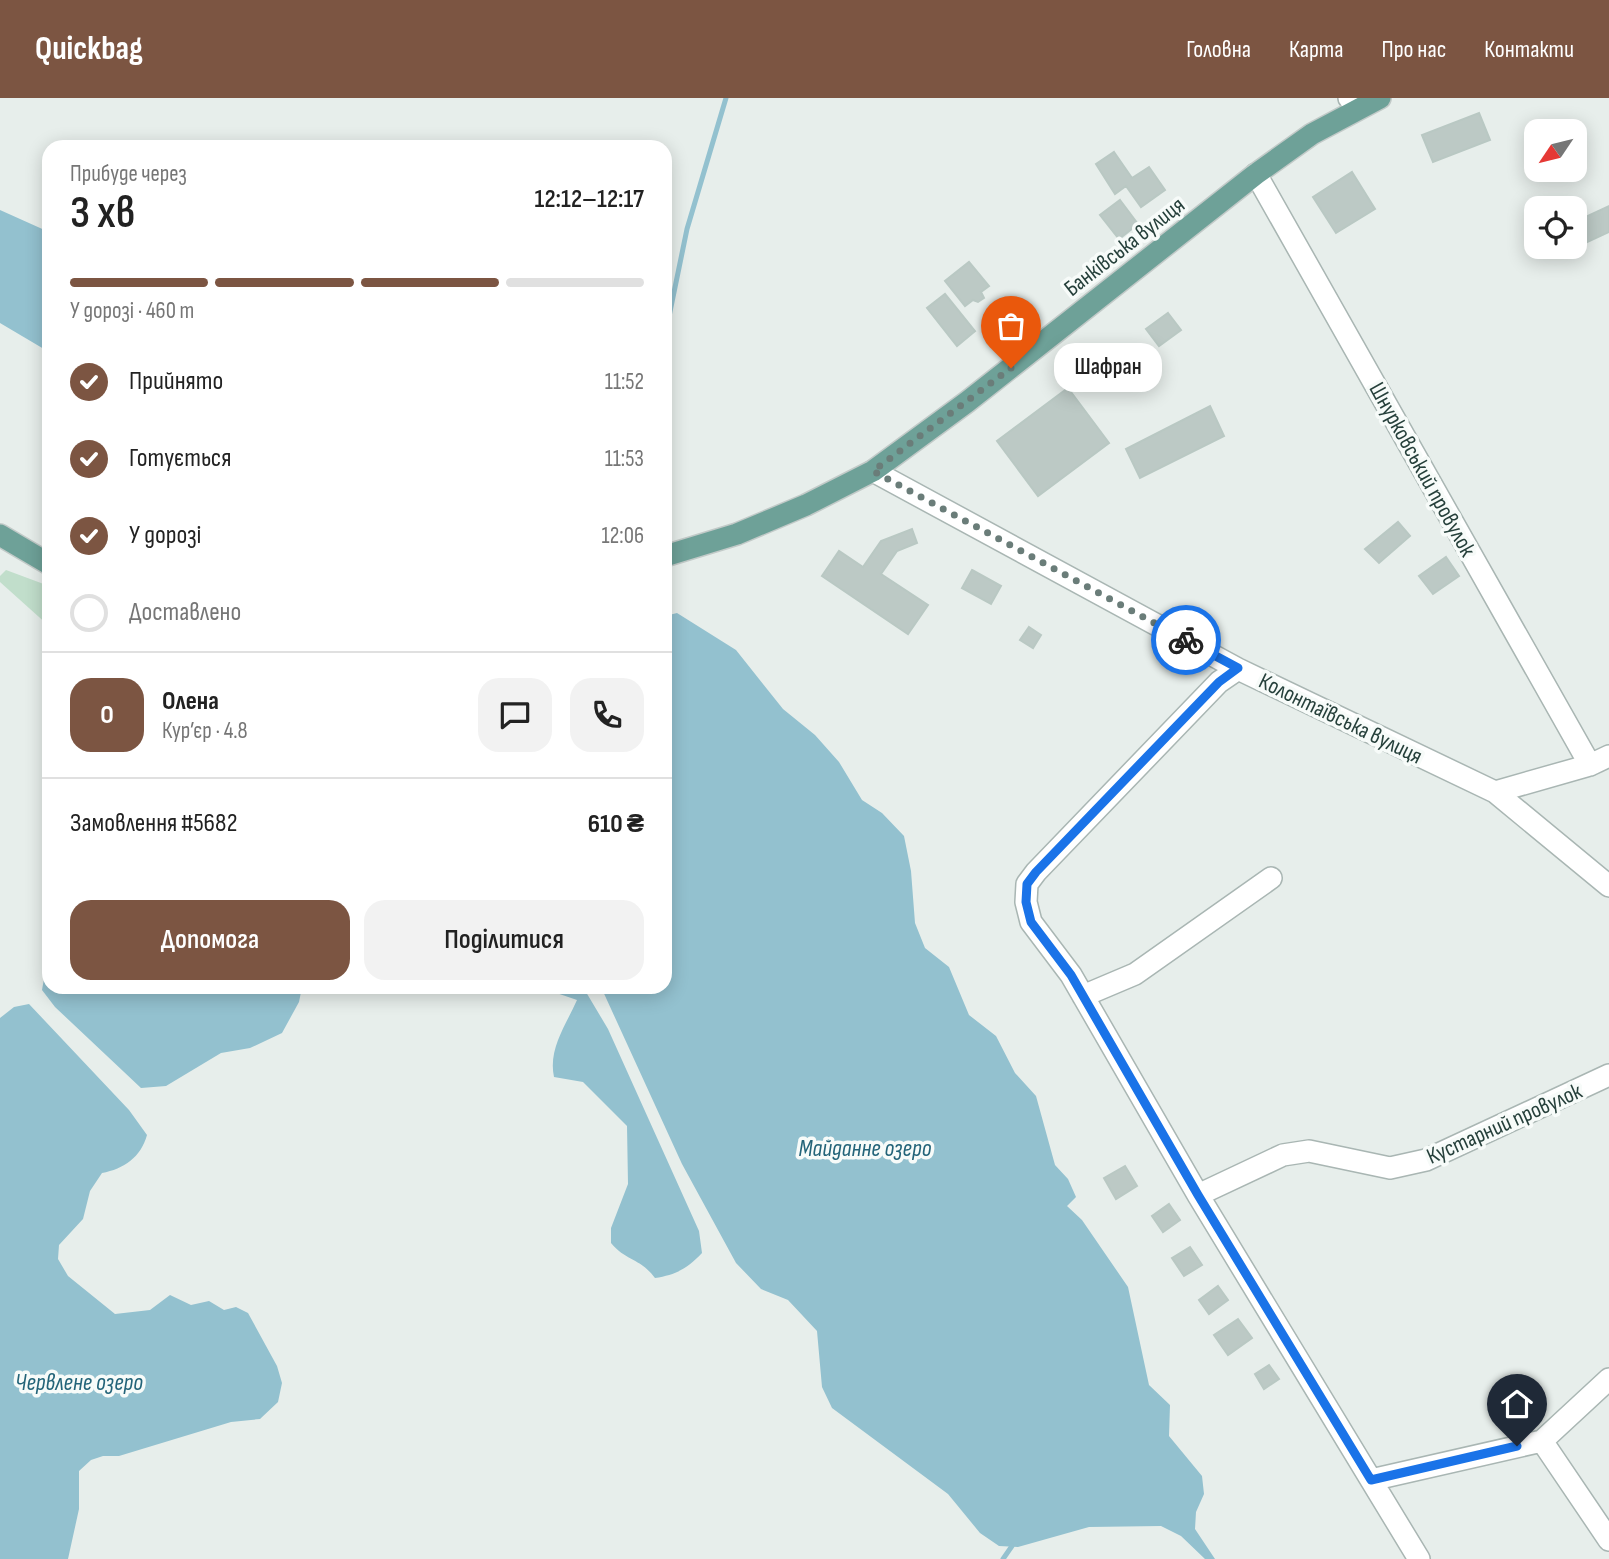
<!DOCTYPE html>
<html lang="uk">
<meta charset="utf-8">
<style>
body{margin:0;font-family:"Sofia Sans Condensed",sans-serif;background:#f2f2f2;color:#222;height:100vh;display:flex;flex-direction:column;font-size:26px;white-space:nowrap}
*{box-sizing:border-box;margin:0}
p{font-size:23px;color:#767676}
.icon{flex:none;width:38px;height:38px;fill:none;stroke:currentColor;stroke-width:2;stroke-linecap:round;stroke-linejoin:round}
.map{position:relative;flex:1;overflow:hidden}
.sheet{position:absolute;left:42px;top:42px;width:630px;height:854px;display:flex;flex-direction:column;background:#fff;border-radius:21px;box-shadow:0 4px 18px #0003}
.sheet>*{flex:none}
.needle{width:46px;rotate:235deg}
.buttons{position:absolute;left:1524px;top:21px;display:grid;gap:14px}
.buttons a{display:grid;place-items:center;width:63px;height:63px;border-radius:14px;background:#fff;box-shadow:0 4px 18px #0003;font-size:35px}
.pin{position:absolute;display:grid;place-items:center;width:60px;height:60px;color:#fff;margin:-72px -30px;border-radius:50% 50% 50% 0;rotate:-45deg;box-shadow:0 0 7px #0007}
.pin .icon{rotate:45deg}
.courier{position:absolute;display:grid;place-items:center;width:70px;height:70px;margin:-35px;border:5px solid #1a73e8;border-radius:50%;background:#fff;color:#222;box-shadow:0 2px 9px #0007}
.bubble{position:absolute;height:49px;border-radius:21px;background:#fff;box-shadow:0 4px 18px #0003;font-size:23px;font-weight:600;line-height:49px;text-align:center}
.summary em{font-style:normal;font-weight:600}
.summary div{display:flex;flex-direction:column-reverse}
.summary{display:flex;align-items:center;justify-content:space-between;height:119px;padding:0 28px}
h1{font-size:46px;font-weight:600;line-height:52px}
.bar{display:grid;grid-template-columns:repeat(4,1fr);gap:10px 7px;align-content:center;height:84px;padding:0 28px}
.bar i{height:9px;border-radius:5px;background:#e0e0e0}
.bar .on{background:#7c5542}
.bar p{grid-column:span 4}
.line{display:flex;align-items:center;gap:18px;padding:0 28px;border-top:2px solid #e0e0e0}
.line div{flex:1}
.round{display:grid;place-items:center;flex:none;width:74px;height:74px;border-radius:21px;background:#f2f2f2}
ol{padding:0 28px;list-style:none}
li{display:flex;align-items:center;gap:21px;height:77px}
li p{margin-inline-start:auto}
li .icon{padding:7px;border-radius:50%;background:#7c5542;color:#fff;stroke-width:4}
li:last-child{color:#767676}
li i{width:38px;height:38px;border:4px solid #e0e0e0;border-radius:50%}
.primary-button{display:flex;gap:14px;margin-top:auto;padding:14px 28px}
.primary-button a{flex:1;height:80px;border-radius:21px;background:#7c5542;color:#fff;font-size:28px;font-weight:600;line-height:80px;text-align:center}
.primary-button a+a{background:#f2f2f2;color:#222}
header{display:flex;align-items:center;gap:42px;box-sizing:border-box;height:98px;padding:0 35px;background:#7c5542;color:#fff}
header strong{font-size:33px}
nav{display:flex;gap:38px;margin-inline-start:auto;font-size:24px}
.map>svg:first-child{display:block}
</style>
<header>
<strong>Quickbag</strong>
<nav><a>Головна</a><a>Карта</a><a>Про нас</a><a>Контакти</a></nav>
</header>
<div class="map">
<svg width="1609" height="1461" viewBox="0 0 1609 1461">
<rect width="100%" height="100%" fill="#e7eeeb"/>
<path fill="#c1decb" d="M6,472L49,488V528L0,484V478Z"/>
<path fill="#93c1cf" d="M0,112L49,134V254L0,225Z
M677,515L736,552L783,611L815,637L839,664L862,702L882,715L904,738L911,773L915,825L925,850L949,869L969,917L996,938L1015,975L1036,998L1055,1067L1068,1081L1076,1099L1067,1108L1082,1122L1128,1189L1149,1287L1170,1307L1169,1338L1202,1378L1204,1396L1196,1414L1195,1431L1215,1461H1205L1181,1438L1161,1428L1089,1429L1018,1449L999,1448L980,1435L948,1396L832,1310L822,1289L817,1233L788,1202L761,1191L736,1165L682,1066L601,889H665V518Z
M49,853V889H302L299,904L282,935L250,950L221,955L166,988L141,990L55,909L42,892Z
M539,889H583L608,931L699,1133L702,1155C688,1170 676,1177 655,1180C639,1159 627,1164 611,1145V1130L628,1086L627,1028L583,984L554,979C548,951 566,927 577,902Z
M29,906L129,1012L147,1037C141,1059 124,1071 102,1075L90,1093L83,1121L59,1147L58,1161L68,1178L115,1216L150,1212L170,1197L191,1207L209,1203L224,1212L236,1209L248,1215L277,1268L282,1285L278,1304L260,1321L231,1324L119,1358H103L91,1362L79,1373V1411L68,1461H0V920L14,909Z"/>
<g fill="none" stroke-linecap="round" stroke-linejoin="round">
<path stroke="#93c1cf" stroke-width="5" d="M665,238L687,131L726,0
M1003,1461L1012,1448"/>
</g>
<path fill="#bcc9c5" stroke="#b9c8c3" stroke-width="2" d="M1479,15L1490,42L1433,64L1422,37Z
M1114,54L1132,80L1149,69L1165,92L1141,109L1126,88L1115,96L1096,66Z
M1352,74L1375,111L1336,135L1313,99Z
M1120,102L1138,126L1119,141L1100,117Z
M1609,108V134L1555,159L1550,149H1575V124Z
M969,164L989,188L981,194L984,200L978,204L973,202L965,208L945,183Z
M945,196L975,233L957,248L927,210Z
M1168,215L1181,232L1159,248L1146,231Z
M1068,290L1109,345L1038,398L997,343Z
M1210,308L1224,338L1140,380L1126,351Z
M1398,424L1410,438L1379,465L1365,451Z
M912,431L917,445L897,453L881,476L928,507L908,536L822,478L839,453L863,469L881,443Z
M1446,459L1459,478L1433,496L1419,478Z
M972,472L1001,488L991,506L962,490Z
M1029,529L1041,537L1033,550L1020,542Z
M1125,1068L1137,1088L1116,1101L1104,1080Z
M1169,1106L1180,1122L1163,1134L1152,1118Z
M1190,1149L1202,1167L1184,1178L1172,1160Z
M1218,1188L1228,1202L1209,1216L1199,1202Z
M1238,1221L1252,1240L1228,1257L1214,1237Z
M1269,1267L1279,1281L1264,1291L1255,1276Z"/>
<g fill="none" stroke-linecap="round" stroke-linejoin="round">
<defs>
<path id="minor" d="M1349,0L1359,10
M1256,76L1590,667
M873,373L1238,571L1495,694L1609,788
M1238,571L1219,584L1036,774L1027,786L1026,804L1031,824L1071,877L1198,1097L1419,1461
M1495,694L1590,667L1609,658
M1083,898L1135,876L1271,780
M1198,1097L1283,1057L1309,1053L1390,1070L1426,1062L1609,977
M1542,1343L1609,1281
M1371,1382L1542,1343L1609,1442"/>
<path id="major" d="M0,437L49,466
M665,458L737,436L806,407L873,373L967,304L1256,76L1312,36L1380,0"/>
</defs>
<use href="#minor" stroke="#a9b6b3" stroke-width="24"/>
<use href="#major" stroke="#c2cac8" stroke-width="24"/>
<use href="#minor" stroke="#fff" stroke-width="21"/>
<use href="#major" stroke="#6ea198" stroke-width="21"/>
</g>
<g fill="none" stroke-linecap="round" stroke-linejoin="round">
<path stroke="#6a7d79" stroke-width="7" stroke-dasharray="0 12.6" d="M1011,270L873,373L1186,542"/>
<path stroke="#1a73e8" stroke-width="9" d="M1186,542L1238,570L1219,584L1036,774L1027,786L1026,804L1031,824L1071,877L1198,1097L1371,1382L1517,1348"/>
</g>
<g text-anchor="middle" stroke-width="7" stroke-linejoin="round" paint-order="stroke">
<g font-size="23" fill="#26403b" stroke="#f7fbf9">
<text transform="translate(1124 148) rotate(-38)" y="8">Банківська вулиця</text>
<text transform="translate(1423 371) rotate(61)" y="8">Шнурковський провулок</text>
<text transform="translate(1341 620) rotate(26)" y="8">Колонтаївська вулиця</text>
<text transform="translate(1504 1025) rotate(-24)" y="8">Кустарний провулок</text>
</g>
<g font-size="24" font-style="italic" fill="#236479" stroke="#f7fbf9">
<text x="865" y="1058">Майданне озеро</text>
<text x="79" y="1292">Червлене озеро</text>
</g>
</g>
</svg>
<div class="buttons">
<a><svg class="needle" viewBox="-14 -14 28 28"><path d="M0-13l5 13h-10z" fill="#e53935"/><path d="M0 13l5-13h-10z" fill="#767676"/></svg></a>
<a><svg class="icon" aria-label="locate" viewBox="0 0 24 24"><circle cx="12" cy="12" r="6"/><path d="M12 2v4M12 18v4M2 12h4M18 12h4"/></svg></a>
</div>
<div class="pin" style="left:1011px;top:270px;background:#ea580c"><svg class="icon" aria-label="bag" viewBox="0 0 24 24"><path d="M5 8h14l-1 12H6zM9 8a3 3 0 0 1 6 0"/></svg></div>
<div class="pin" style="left:1517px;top:1348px;background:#1f2937"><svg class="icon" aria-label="home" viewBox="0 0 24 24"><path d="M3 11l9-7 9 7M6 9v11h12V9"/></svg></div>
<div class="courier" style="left:1186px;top:542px"><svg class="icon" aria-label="bike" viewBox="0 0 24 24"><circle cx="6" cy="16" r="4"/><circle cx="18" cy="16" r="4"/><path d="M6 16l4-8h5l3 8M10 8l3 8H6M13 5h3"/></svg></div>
<div class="bubble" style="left:1054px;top:245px;width:108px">Шафран</div>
<section class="sheet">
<div class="summary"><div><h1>3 хв</h1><p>Прибуде через</p></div><em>12:12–12:17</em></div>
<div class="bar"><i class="on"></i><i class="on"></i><i class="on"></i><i></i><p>У дорозі · 460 m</p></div>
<ol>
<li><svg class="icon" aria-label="check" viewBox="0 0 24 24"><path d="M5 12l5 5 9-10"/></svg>Прийнято<p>11:52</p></li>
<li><svg class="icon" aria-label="check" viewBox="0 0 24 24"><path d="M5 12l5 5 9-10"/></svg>Готується<p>11:53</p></li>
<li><svg class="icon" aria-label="check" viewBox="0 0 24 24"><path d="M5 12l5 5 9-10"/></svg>У дорозі<p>12:06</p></li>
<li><i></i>Доставлено</li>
</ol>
<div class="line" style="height:126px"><b class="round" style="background:#7c5542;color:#fff">О</b><div><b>Олена</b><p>Кур’єр · 4.8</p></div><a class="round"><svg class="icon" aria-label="chat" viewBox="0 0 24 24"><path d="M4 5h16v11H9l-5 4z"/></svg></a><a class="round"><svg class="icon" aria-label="phone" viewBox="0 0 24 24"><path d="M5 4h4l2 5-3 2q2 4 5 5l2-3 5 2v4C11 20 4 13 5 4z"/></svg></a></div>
<div class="line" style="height:91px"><div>Замовлення #5682</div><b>610 ₴</b></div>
<div class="primary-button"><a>Допомога</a><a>Поділитися</a></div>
</section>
</div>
